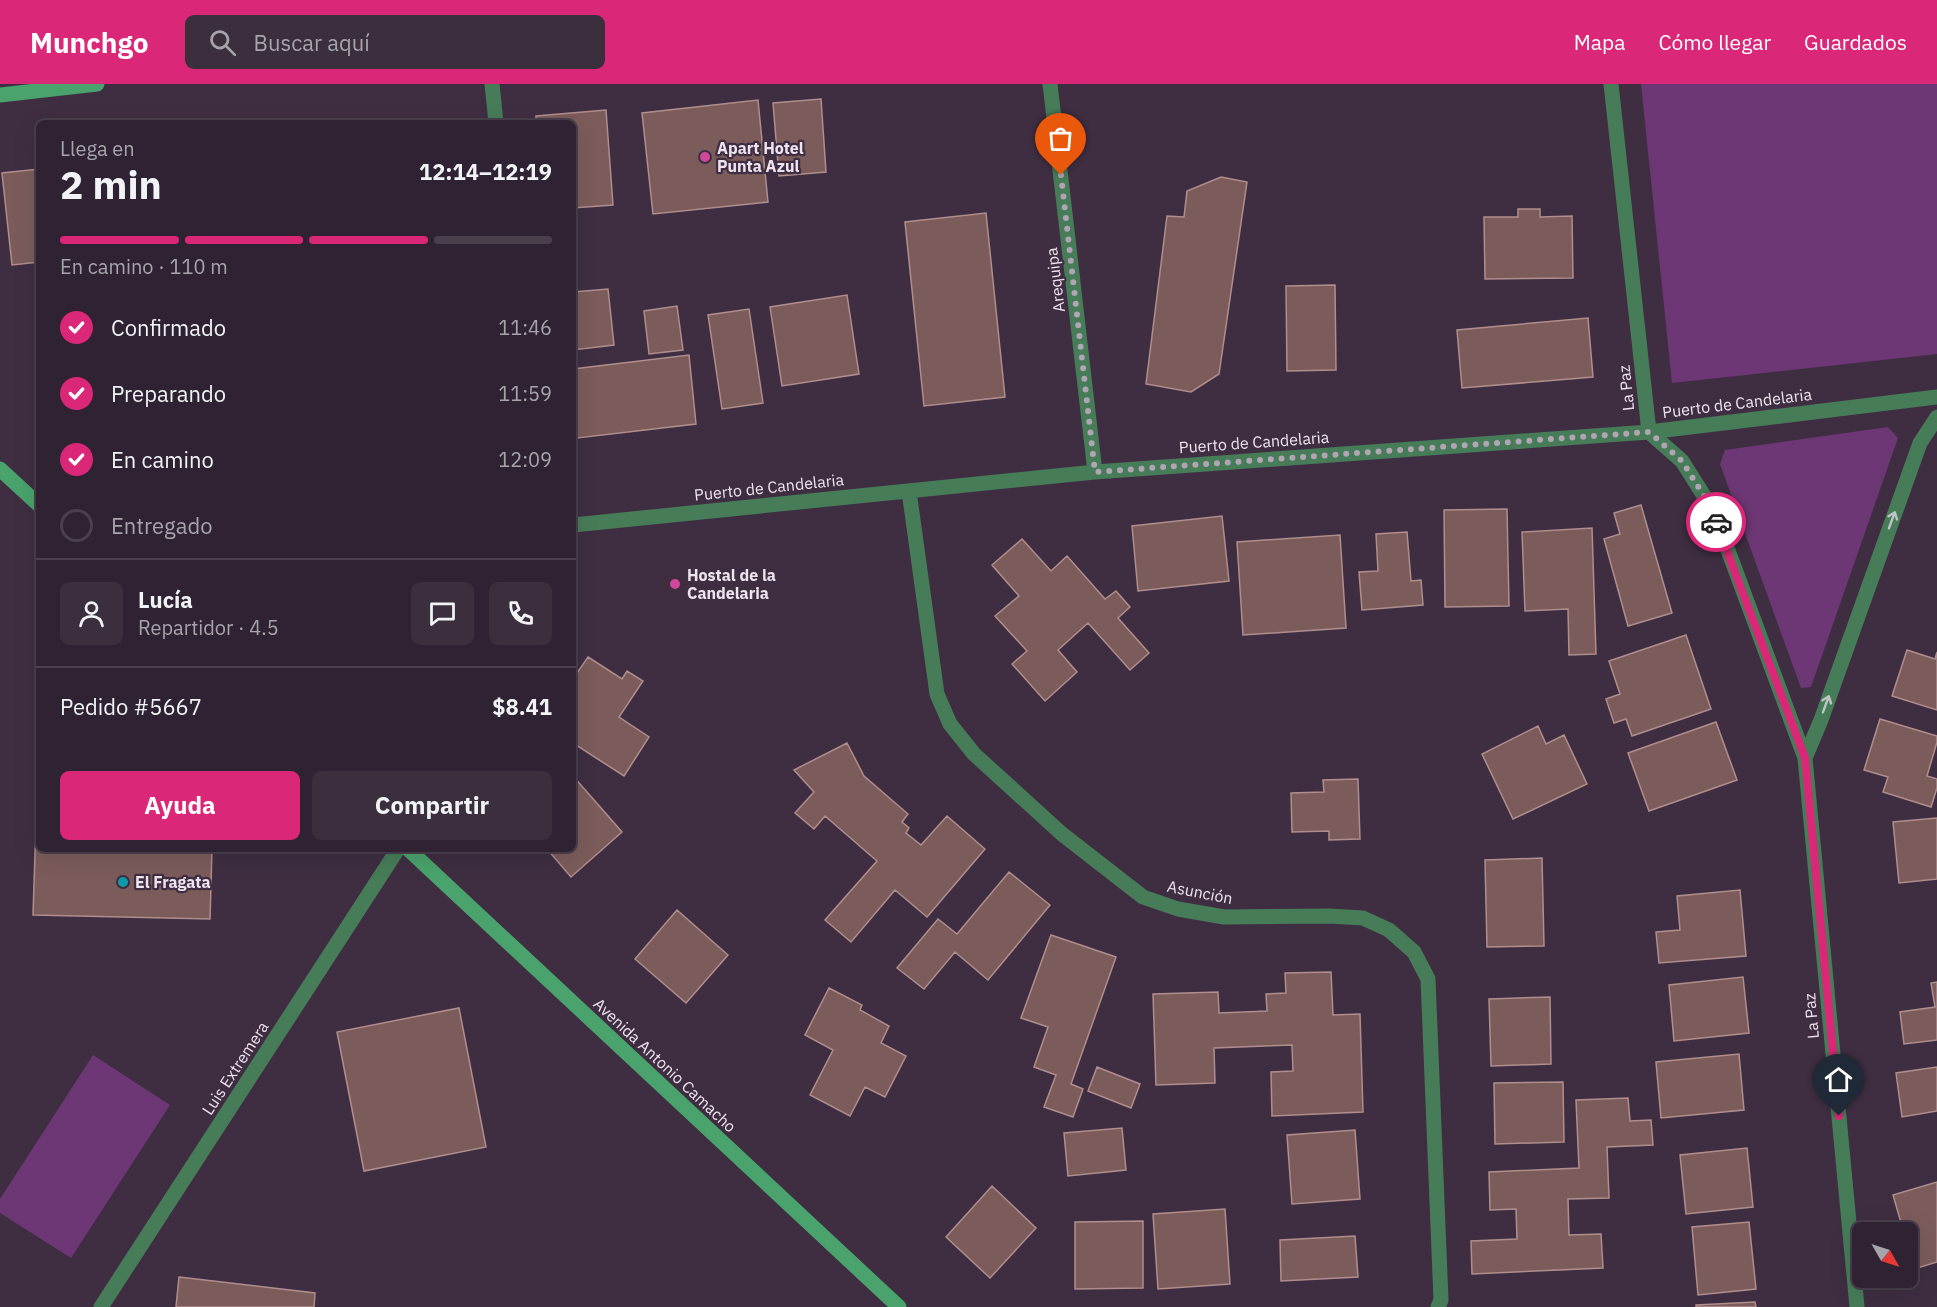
<!DOCTYPE html>
<html lang="es">
<meta charset="utf-8">
<style>
body{margin:0;font-family:"IBM Plex Sans",sans-serif;background:#3b2f3e;color:#f1f3f6;height:100vh;display:flex;flex-direction:column;font-size:22px;white-space:nowrap}
*{box-sizing:border-box;margin:0}
p{font-size:20px;color:#a7a4ac}
.icon{flex:none;width:33px;height:33px;fill:none;stroke:currentColor;stroke-width:2;stroke-linecap:round;stroke-linejoin:round}
.map{position:relative;flex:1;overflow:hidden}
.drawer{position:absolute;left:36px;top:36px;width:540px;height:732px;display:flex;flex-direction:column;background:#2f2232;border-radius:9px;box-shadow:0 6px 24px #0002,0 0 0 2px #4a3f4d}
.drawer>*{flex:none}
.needle{width:39px;rotate:129deg}
.buttons{position:absolute;left:1852px;top:1138px;display:grid;gap:12px}
.buttons a{display:grid;place-items:center;width:66px;height:66px;border-radius:9px;background:#2f2232;box-shadow:0 6px 24px #0002,0 0 0 2px #4a3f4d;font-size:30px}
.pin{position:absolute;display:grid;place-items:center;width:51px;height:51px;color:#fff;margin:-62px -26px;border-radius:50% 50% 50% 0;rotate:-45deg;box-shadow:0 0 6px #0007}
.pin .icon{rotate:45deg}
.courier{position:absolute;display:grid;place-items:center;width:60px;height:60px;margin:-30px;border:4px solid #db2777;border-radius:50%;background:#fff;color:#222;box-shadow:0 2px 8px #0007}
.head em{font-style:normal;font-weight:700}
.head div{display:flex;flex-direction:column-reverse}
.head{display:flex;align-items:center;justify-content:space-between;height:102px;padding:0 24px}
h1{font-size:39px;font-weight:700;line-height:45px}
.bar{display:grid;grid-template-columns:repeat(4,1fr);gap:9px 6px;align-content:center;height:72px;padding:0 24px}
.bar i{height:8px;border-radius:4px;background:#4a3f4d}
.bar .active{background:#db2777}
.bar p{grid-column:span 4}
.line{display:flex;align-items:center;gap:15px;padding:0 24px;border-top:2px solid #4a3f4d}
.line div{flex:1}
.round{display:grid;place-items:center;flex:none;width:63px;height:63px;border-radius:9px;background:#3b2f3e}
ol{padding:0 24px;list-style:none}
li{display:flex;align-items:center;gap:18px;height:66px}
li p{margin-inline-start:auto}
li .icon{padding:6px;border-radius:50%;background:#db2777;color:#fff;stroke-width:4}
li:last-child{color:#a7a4ac}
li i{width:33px;height:33px;border:3px solid #4a3f4d;border-radius:50%}
.action{display:flex;gap:12px;margin-top:auto;padding:12px 24px}
.action a{flex:1;height:69px;border-radius:9px;background:#db2777;color:#fff;font-size:24px;font-weight:700;line-height:69px;text-align:center}
.action a+a{background:#3b2f3e;color:#f1f3f6}
header{display:flex;align-items:center;gap:36px;box-sizing:border-box;height:84px;padding:0 30px;background:#db2777;color:#fff}
header strong{font-size:28px}
nav{display:flex;gap:33px;margin-inline-start:auto;font-size:21px}
.search{width:420px;height:54px;background:#3b2f3e;display:flex;align-items:center;gap:15px;box-sizing:border-box;padding:0 21px;border-radius:9px;color:#a7a4ac;font-size:22px}
.map>svg:first-child{display:block}
</style>
<header>
<strong>Munchgo</strong>
<div class="search"><svg class="icon" aria-label="search" viewBox="0 0 24 24"><circle cx="10" cy="10" r="6"/><path d="M15 15l6 6"/></svg>Buscar aquí</div>
<nav><a>Mapa</a><a>Cómo llegar</a><a>Guardados</a></nav>
</header>
<div class="map">
<svg width="1937" height="1223" viewBox="0 0 1937 1223">
<rect width="100%" height="100%" fill="#3f2e42"/>
<path fill="#6d3775" d="M1641,0H1937V270L1672,299Z
M1888,343L1898,354L1811,603L1801,604L1720,380L1725,366Z
M93,971L170,1021L71,1174L0,1129V1115Z"/>
<path fill="#7b5c5b" stroke="#b08e8d" stroke-width="1.5" d="M821,15L826,88L779,92L773,19Z
M758,16L768,118L653,130L642,29Z
M606,26L613,121L573,124V39H536V32Z
M39,85V178L12,181L2,89Z
M1221,93L1247,98L1219,290L1191,308L1146,300L1167,132L1184,133L1187,107Z
M1518,125H1540V133L1572,132L1573,194L1485,195L1484,133H1518Z
M986,129L1005,313L924,322L905,138Z
M1335,201L1336,286L1287,287L1286,202Z
M608,205L614,261L573,266V208Z
M847,211L859,290L782,302L770,223Z
M677,222L683,266L649,270L644,227Z
M749,225L763,319L722,325L708,231Z
M1588,234L1593,293L1462,304L1457,246Z
M689,271L696,340L577,354L573,322V285Z
M1641,421L1672,529L1628,542L1604,455L1620,450L1614,429Z
M1507,425L1509,522L1445,523L1444,426Z
M1222,432L1229,497L1138,507L1132,442Z
M1592,444L1596,570L1569,571L1568,525L1525,527L1522,448Z
M1407,448L1411,497L1421,496L1423,521L1362,526L1359,488L1378,487L1376,450Z
M1340,451L1346,544L1243,551L1237,458Z
M1022,455L1051,487L1067,472L1105,515L1116,507L1130,523L1118,534L1149,569L1130,586L1088,539L1058,566L1077,588L1045,617L1012,580L1027,567L995,532L1019,512L992,481Z
M1686,551L1711,625L1632,652L1626,635L1614,639L1606,615L1620,610L1609,577Z
M1907,566L1935,575L1937,568V626L1892,612Z
M588,573L622,595L627,587L643,597L619,633L649,653L624,692L573,659V595Z
M1880,635L1937,652V658L1927,692L1937,695V704L1931,723L1883,708L1888,693L1864,686Z
M1716,638L1737,696L1649,727L1628,669Z
M1538,642L1546,660L1564,651L1587,700L1513,735L1482,670Z
M847,659L864,692L908,730L902,738L909,744L906,749L921,761L947,732L985,765L927,833L895,806L851,858L825,836L877,777L825,732L814,745L795,729L814,708L794,686Z
M573,692L622,748L571,793L547,765H573Z
M1358,695L1360,755L1329,756V747L1292,748L1291,709L1324,708L1323,696Z
M1937,734V795L1899,799L1893,738Z
M36,739H39V765H212L210,835L33,831Z
M1542,774L1544,862L1487,863L1485,776Z
M1009,788L1050,821L988,896L955,868L924,905L897,884L938,835L957,850Z
M1740,806L1746,872L1659,879L1656,848L1680,846L1677,812Z
M677,826L728,871L686,919L635,875Z
M1051,851L1116,873L1071,1000L1083,1005L1073,1033L1044,1023L1056,991L1034,983L1048,943L1021,934Z
M1331,888L1333,931L1360,930L1363,1028L1272,1032L1271,988L1293,987L1292,961L1214,964L1215,999L1156,1001L1153,910L1218,908L1219,929L1267,927L1266,910L1286,909L1285,889Z
M1743,893L1749,949L1674,957L1669,901Z
M1937,898V956L1904,960L1900,928L1935,923L1931,899Z
M829,904L862,921L860,926L889,942L881,959L906,972L885,1013L865,1003L850,1032L810,1011L833,966L805,951Z
M1550,913L1551,980L1491,982L1489,915Z
M459,924L486,1063L364,1087L337,948Z
M1739,970L1744,1026L1661,1034L1656,978Z
M1097,983L1140,1000L1131,1024L1088,1007Z
M1937,983V1027L1902,1033L1896,989Z
M1563,998L1564,1058L1495,1060L1494,999Z
M1628,1014L1630,1037L1651,1036L1653,1061L1607,1063L1609,1114L1568,1115L1569,1151L1601,1150L1603,1184L1472,1190L1471,1157L1517,1155L1516,1125L1490,1126L1489,1088L1579,1084L1576,1016Z
M1122,1044L1126,1086L1068,1092L1064,1049Z
M1355,1046L1360,1115L1292,1120L1287,1051Z
M1747,1064L1753,1123L1686,1130L1680,1071Z
M1937,1098V1178L1914,1185L1908,1163V1149H1904L1893,1111Z
M992,1102L1036,1144L990,1194L946,1153Z
M1225,1125L1230,1200L1158,1205L1153,1130Z
M1143,1137V1204L1075,1205V1138Z
M1749,1138L1756,1205L1698,1211L1692,1143Z
M1355,1152L1358,1193L1281,1197L1280,1156Z
M179,1193L315,1209L314,1223H176Z
M1755,1218L1756,1223H1696V1221Z"/>
<g fill="none" stroke-linecap="round" stroke-linejoin="round">
<path stroke="#477c59" stroke-width="15" d="M492,0L496,39
M1050,0L1095,388
M1611,0L1649,348L1682,377L1706,415L1725,458L1805,674L1857,1223
M909,407L937,610L950,640L974,670L1062,750L1143,813L1178,825L1224,833L1329,832L1363,834L1389,846L1414,868L1428,895L1441,1216L1438,1223
M573,441L1095,388L1649,348L1937,313
M1805,674L1821,636L1920,359L1937,333
M101,1223L398,765"/>
<path stroke="#4aa36c" stroke-width="15" d="M0,11L97,0
M0,385L39,421
M408,765L899,1223"/>
</g>
<defs><path id="oneway-shaft" d="M-6 0H5M1.5-3L5.5 0L1.5 3" fill="none" stroke-width="1.6" stroke-linecap="round" stroke-linejoin="round" transform="scale(1.5)"/></defs>
<g stroke="#bdc4c3">
<use href="#oneway-shaft" transform="translate(1892 436) rotate(-70)"/>
<use href="#oneway-shaft" transform="translate(1826 620) rotate(-70)"/>
</g>
<g fill="none" stroke-linecap="round" stroke-linejoin="round">
<path stroke="#b1a4b3" stroke-width="6" stroke-dasharray="0 10.8" d="M1061,91L1095,388L1649,348L1682,377L1706,415L1716,438"/>
<path stroke="#db2777" stroke-width="8" d="M1716,438L1805,674L1839,1032"/>
</g>
<g fill="#d1479c" stroke="#3f2e42" stroke-width="2">
<circle cx="705" cy="73" r="6"/>
<circle cx="675" cy="500" r="6"/>
</g>
<circle fill="#0f9aa8" stroke="#3f2e42" stroke-width="2" cx="123" cy="798" r="6"/>
<g text-anchor="middle" stroke-width="4.5" stroke-linejoin="round" paint-order="stroke">
<g font-size="16" font-weight="bold" fill="#efe3f0" stroke="#3f2e42" text-anchor="start">
<text x="717" y="70">Apart Hotel<tspan x="717" dy="18">Punta Azul</tspan></text>
<text x="687" y="497">Hostal de la<tspan x="687" dy="18">Candelaria</tspan></text>
<text x="135" y="804">El Fragata</text>
</g>
<g font-size="16" fill="#efe3f0" stroke="#3f2e42">
<text transform="translate(1055 196) rotate(-97)" y="6">Arequipa</text>
<text transform="translate(1626 304) rotate(-96)" y="6">La Paz</text>
<text transform="translate(1737 319) rotate(-7)" y="6">Puerto de Candelaria</text>
<text transform="translate(1254 358) rotate(-4)" y="6">Puerto de Candelaria</text>
<text transform="translate(769 403) rotate(-6)" y="6">Puerto de Candelaria</text>
<text transform="translate(1200 808) rotate(11)" y="6">Asunción</text>
<text transform="translate(1811 932) rotate(-95)" y="6">La Paz</text>
<text transform="translate(665 981) rotate(43)" y="6">Avenida Antonio Camacho</text>
<text transform="translate(235 984) rotate(-57)" y="6">Luis Extremera</text>
</g>
</g>
</svg>
<div class="buttons">
<a><svg class="needle" viewBox="-14 -14 28 28"><path d="M0-13l5 13h-10z" fill="#e53935"/><path d="M0 13l5-13h-10z" fill="#a7a4ac"/></svg></a>
</div>
<div class="pin" style="left:1061px;top:91px;background:#ea580c"><svg class="icon" aria-label="bag" viewBox="0 0 24 24"><path d="M5 8h14l-1 12H6zM9 8a3 3 0 0 1 6 0"/></svg></div>
<div class="pin" style="left:1839px;top:1032px;background:#1f2937"><svg class="icon" aria-label="home" viewBox="0 0 24 24"><path d="M3 11l9-7 9 7M6 9v11h12V9"/></svg></div>
<div class="courier" style="left:1716px;top:438px"><svg class="icon" aria-label="car" viewBox="0 0 24 24"><path d="M5 17H2v-5l4-1 3-4h7l3 4 3 1v5h-3M9 17h6M6 11h13"/><circle cx="7" cy="17" r="2"/><circle cx="17" cy="17" r="2"/></svg></div>
<section class="drawer">
<div class="head"><div><h1>2 min</h1><p>Llega en</p></div><em>12:14–12:19</em></div>
<div class="bar"><i class="active"></i><i class="active"></i><i class="active"></i><i></i><p>En camino · 110 m</p></div>
<ol>
<li><svg class="icon" aria-label="check" viewBox="0 0 24 24"><path d="M5 12l5 5 9-10"/></svg>Confirmado<p>11:46</p></li>
<li><svg class="icon" aria-label="check" viewBox="0 0 24 24"><path d="M5 12l5 5 9-10"/></svg>Preparando<p>11:59</p></li>
<li><svg class="icon" aria-label="check" viewBox="0 0 24 24"><path d="M5 12l5 5 9-10"/></svg>En camino<p>12:09</p></li>
<li><i></i>Entregado</li>
</ol>
<div class="line" style="height:108px"><a class="round"><svg class="icon" aria-label="person" viewBox="0 0 24 24"><circle cx="12" cy="8" r="4"/><path d="M4 21q1-7 8-7t8 7"/></svg></a><div><b>Lucía</b><p>Repartidor · 4.5</p></div><a class="round"><svg class="icon" aria-label="chat" viewBox="0 0 24 24"><path d="M4 5h16v11H9l-5 4z"/></svg></a><a class="round"><svg class="icon" aria-label="phone" viewBox="0 0 24 24"><path d="M5 4h4l2 5-3 2q2 4 5 5l2-3 5 2v4C11 20 4 13 5 4z"/></svg></a></div>
<div class="line" style="height:78px"><div>Pedido #5667</div><b>$8.41</b></div>
<div class="action"><a>Ayuda</a><a>Compartir</a></div>
</section>
</div>
